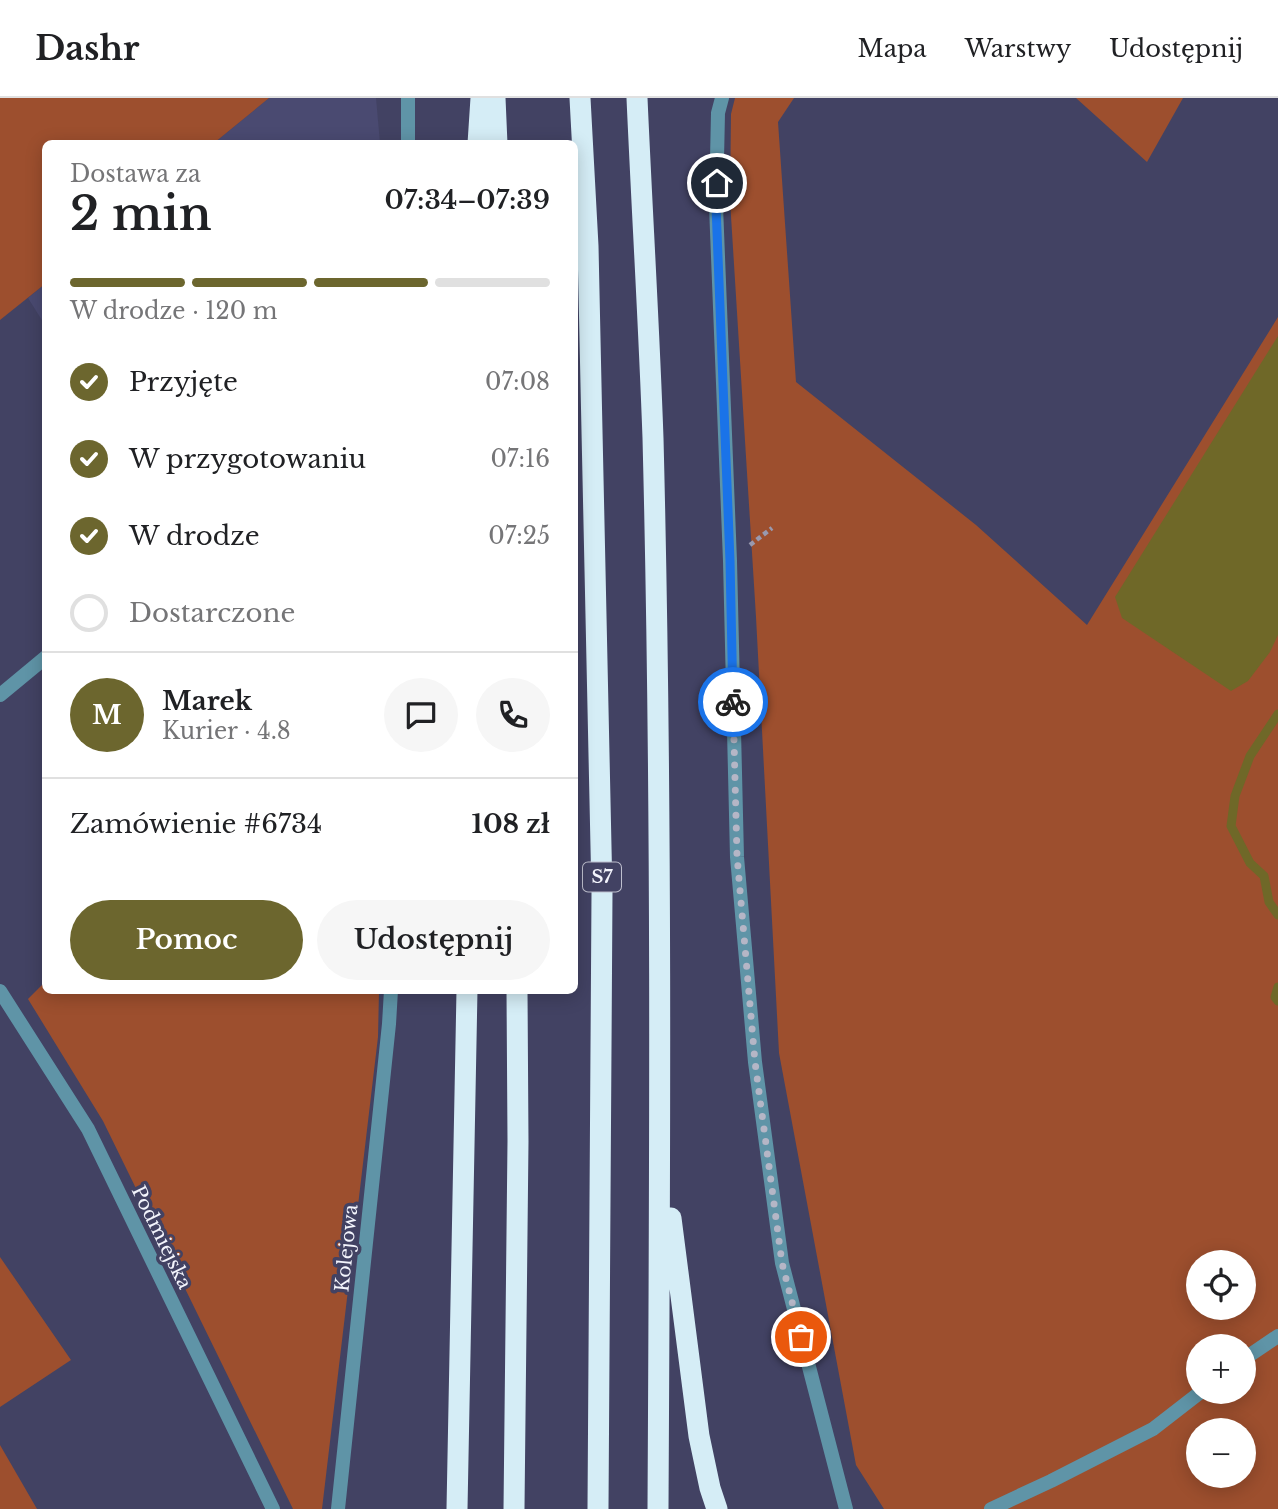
<!DOCTYPE html>
<html lang="pl">
<meta charset="utf-8">
<style>
body{margin:0;font-family:"Libre Baskerville",serif;background:#f6f6f6;color:#202124;height:100vh;display:flex;flex-direction:column;font-size:26px;white-space:nowrap}
*{box-sizing:border-box;margin:0}
p{font-size:23px;color:#757577}
.icon{flex:none;width:38px;height:38px;fill:none;stroke:currentColor;stroke-width:2;stroke-linecap:round;stroke-linejoin:round}
.map{position:relative;flex:1;overflow:hidden}
.drawer{position:absolute;left:42px;top:42px;width:536px;height:854px;display:flex;flex-direction:column;background:#fff;border-radius:10px;box-shadow:0 4px 18px #0003}
.drawer>*{flex:none}
.controls{position:absolute;left:1186px;top:1152px;display:grid;gap:14px}
.controls a{display:grid;place-items:center;width:70px;height:70px;border-radius:50%;background:#fff;box-shadow:0 4px 18px #0003;font-size:35px}
.pin{position:absolute;display:grid;place-items:center;width:60px;height:60px;color:#fff;margin:-30px;border:4px solid #fff;border-radius:50%;box-shadow:0 2px 7px #0007}
.courier{position:absolute;display:grid;place-items:center;width:70px;height:70px;margin:-35px;border:5px solid #1a73e8;border-radius:50%;background:#fff;color:#222;box-shadow:0 2px 9px #0007}
.headline em{font-style:normal;font-weight:600}
.headline div{display:flex;flex-direction:column-reverse}
.headline{display:flex;align-items:center;justify-content:space-between;height:119px;padding:0 28px}
h1{font-size:46px;font-weight:600;line-height:52px}
.bar{display:grid;grid-template-columns:repeat(4,1fr);gap:10px 7px;align-content:center;height:84px;padding:0 28px}
.bar i{height:9px;border-radius:5px;background:#e0e0e0}
.bar .current{background:#6c662e}
.bar p{grid-column:span 4}
.line{display:flex;align-items:center;gap:18px;padding:0 28px;border-top:2px solid #e0e0e0}
.line div{flex:1}
.round{display:grid;place-items:center;flex:none;width:74px;height:74px;border-radius:37px;background:#f6f6f6}
ol{padding:0 28px;list-style:none}
li{display:flex;align-items:center;gap:21px;height:77px}
li p{margin-inline-start:auto}
li .icon{padding:7px;border-radius:50%;background:#6c662e;color:#fff;stroke-width:4}
li:last-child{color:#757577}
li i{width:38px;height:38px;border:4px solid #e0e0e0;border-radius:50%}
.action{display:flex;gap:14px;margin-top:auto;padding:14px 28px}
.action a{flex:1;height:80px;border-radius:42px;background:#6c662e;color:#fff;font-size:28px;font-weight:600;line-height:80px;text-align:center}
.action a+a{background:#f6f6f6;color:#202124}
header{display:flex;align-items:center;gap:42px;box-sizing:border-box;height:98px;padding:0 35px;background:#fff;border-bottom:2px solid #e0e0e0}
header strong{font-size:33px}
nav{display:flex;gap:38px;margin-inline-start:auto;font-size:24px}
.map>svg:first-child{display:block}
</style>
<header>
<strong>Dashr</strong>
<nav><a>Mapa</a><a>Warstwy</a><a>Udostępnij</a></nav>
</header>
<div class="map">
<svg width="1278" height="1411" viewBox="0 0 1278 1411">
<rect width="100%" height="100%" fill="#424263"/>
<path fill="#4a4a71" d="M269,0H376L380,45H214Z
M45,186V227L28,200Z"/>
<path fill="#9d4f2e" fill-rule="evenodd" d="M0,0H269L214,45L46,46L45,186L0,222Z
M735,0H794L778,24L796,284L976,427L1087,527L1278,219V1411H884L856,1367L779,955L756,519L730,102L731,16ZM1199,1164H1244V1209H1199ZM1199,1248H1244V1293H1199ZM1199,1332H1244V1377H1199Z
M1076,0H1183L1147,64Z
M45,884L46,892L379,893L378,939L322,1411H293L103,1023L28,901Z
M0,1159L71,1262L0,1309Z
M0,1347L37,1411H0Z"/>
<path fill="#6f6828" d="M1278,238V537L1270,554L1248,583L1231,593L1122,520L1115,499Z"/>
<g fill="none" stroke-linecap="round" stroke-linejoin="round">
<path stroke="#6f6828" stroke-width="9" d="M1278,616L1250,658L1235,698L1231,728L1250,765L1264,778L1269,804L1278,817
M1278,889L1275,899L1278,903"/>
<path stroke="#9999ae" stroke-width="4.5" stroke-dasharray="5 3.5" stroke-linecap="butt" d="M750,447L772,430"/>
<path stroke="#5f94a7" stroke-width="14" d="M408,0V46
M722,0L718,15L716,108L730,463L737,759L755,964L782,1165L846,1411
M338,1411L389,926L391,892"/>
<path stroke="#5f94a7" stroke-width="14" d="M0,597L46,559
M0,893L88,1031L273,1411
M1244,1261L1278,1238
M991,1411L1051,1383L1153,1331L1202,1293"/>
<path stroke="#d5edf6" stroke-width="21" d="M495,0L497,46
M580,0L588,148L602,795L598,1411
M637,0C642,113 649,227 653,340C662,697 660,1054 658,1411
M478,46L481,0
M671,1120L699,1338L710,1390L717,1411
M457,1411L467,892
M514,1411L518,1043L517,892"/>
</g>
<g fill="none" stroke-linecap="round" stroke-linejoin="round">
<path stroke="#b5b6c6" stroke-width="7" stroke-dasharray="0 12.6" d="M733,604L737,758L755,964L782,1165L801,1239"/>
<path stroke="#1a73e8" stroke-width="9" d="M717,85L716,108L730,463L733,604"/>
</g>
<g text-anchor="middle" stroke-width="7" stroke-linejoin="round" paint-order="stroke">
<rect fill="#424263" stroke="#bebfce" stroke-width="2" x="583" y="764.5" width="38" height="29" rx="5"/>
<g font-size="18" font-weight="bold" fill="#f3f4fc">
<text x="602" y="785">S7</text>
</g>
<g font-size="19" fill="#f3f4fc" stroke="#424263">
<text transform="translate(162 1139) rotate(64)" y="7">Podmiejska</text>
<text transform="translate(346 1150) rotate(-84)" y="7">Kolejowa</text>
</g>
</g>
</svg>
<div class="controls">
<a><svg class="icon" aria-label="locate" viewBox="0 0 24 24"><circle cx="12" cy="12" r="6"/><path d="M12 2v4M12 18v4M2 12h4M18 12h4"/></svg></a>
<a>+</a>
<a>−</a>
</div>
<div class="pin" style="left:801px;top:1239px;background:#ea580c"><svg class="icon" aria-label="bag" viewBox="0 0 24 24"><path d="M5 8h14l-1 12H6zM9 8a3 3 0 0 1 6 0"/></svg></div>
<div class="pin" style="left:717px;top:85px;background:#1f2937"><svg class="icon" aria-label="home" viewBox="0 0 24 24"><path d="M3 11l9-7 9 7M6 9v11h12V9"/></svg></div>
<div class="courier" style="left:733px;top:604px"><svg class="icon" aria-label="bike" viewBox="0 0 24 24"><circle cx="6" cy="16" r="4"/><circle cx="18" cy="16" r="4"/><path d="M6 16l4-8h5l3 8M10 8l3 8H6M13 5h3"/></svg></div>
<section class="drawer">
<div class="headline"><div><h1>2 min</h1><p>Dostawa za</p></div><em>07:34–07:39</em></div>
<div class="bar"><i class="current"></i><i class="current"></i><i class="current"></i><i></i><p>W drodze · 120 m</p></div>
<ol>
<li><svg class="icon" aria-label="check" viewBox="0 0 24 24"><path d="M5 12l5 5 9-10"/></svg>Przyjęte<p>07:08</p></li>
<li><svg class="icon" aria-label="check" viewBox="0 0 24 24"><path d="M5 12l5 5 9-10"/></svg>W przygotowaniu<p>07:16</p></li>
<li><svg class="icon" aria-label="check" viewBox="0 0 24 24"><path d="M5 12l5 5 9-10"/></svg>W drodze<p>07:25</p></li>
<li><i></i>Dostarczone</li>
</ol>
<div class="line" style="height:126px"><b class="round" style="background:#6c662e;color:#fff">M</b><div><b>Marek</b><p>Kurier · 4.8</p></div><a class="round"><svg class="icon" aria-label="chat" viewBox="0 0 24 24"><path d="M4 5h16v11H9l-5 4z"/></svg></a><a class="round"><svg class="icon" aria-label="phone" viewBox="0 0 24 24"><path d="M5 4h4l2 5-3 2q2 4 5 5l2-3 5 2v4C11 20 4 13 5 4z"/></svg></a></div>
<div class="line" style="height:91px"><div>Zamówienie #6734</div><b>108 zł</b></div>
<div class="action"><a>Pomoc</a><a>Udostępnij</a></div>
</section>
</div>
